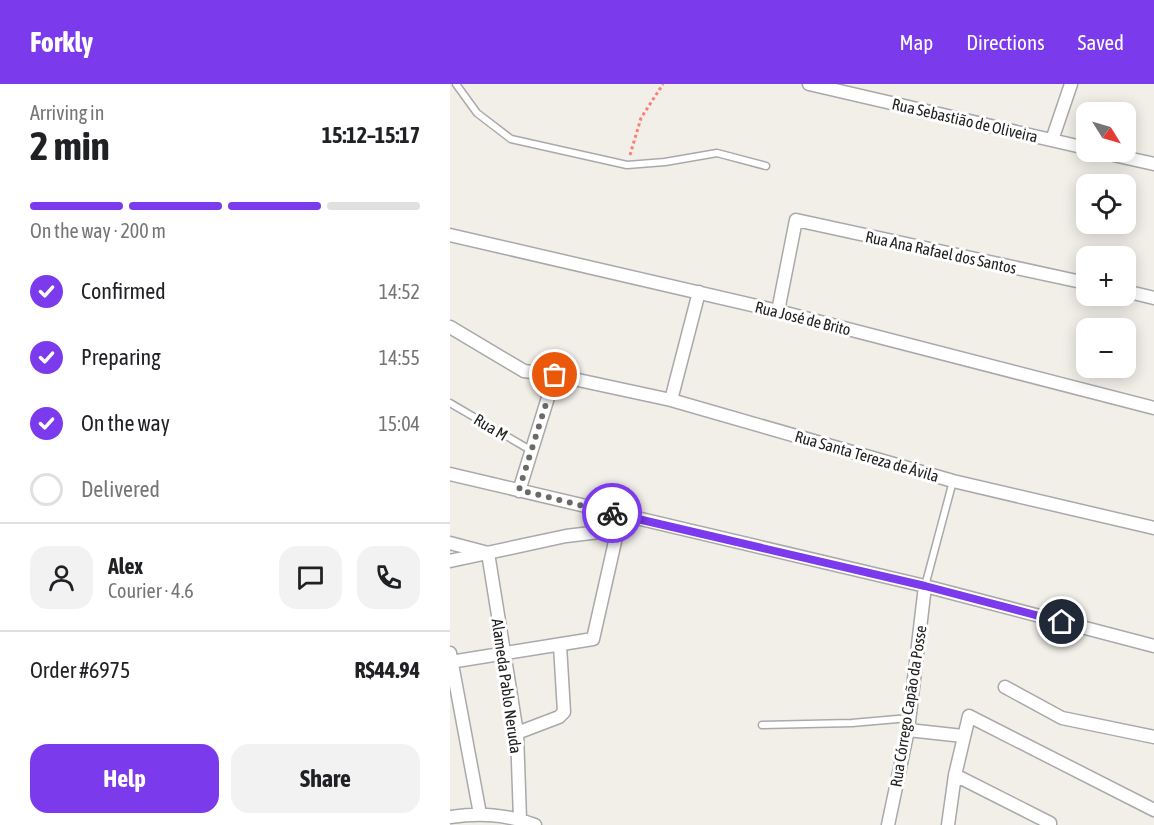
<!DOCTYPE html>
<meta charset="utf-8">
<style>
body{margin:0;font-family:"Asap Condensed",sans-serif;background:#f2f2f2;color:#202124;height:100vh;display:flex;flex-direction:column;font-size:22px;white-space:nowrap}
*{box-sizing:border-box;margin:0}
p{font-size:20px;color:#757577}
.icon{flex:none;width:33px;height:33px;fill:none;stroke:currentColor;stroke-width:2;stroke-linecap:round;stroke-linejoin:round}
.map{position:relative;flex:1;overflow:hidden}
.panel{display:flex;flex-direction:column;background:#fff;width:450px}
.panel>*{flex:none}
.needle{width:39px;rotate:127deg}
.fabs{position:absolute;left:626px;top:18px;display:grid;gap:12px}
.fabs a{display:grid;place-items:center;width:60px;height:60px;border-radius:12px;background:#fff;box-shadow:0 3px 15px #0003;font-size:30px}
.pin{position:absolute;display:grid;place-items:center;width:51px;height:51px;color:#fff;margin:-26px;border:3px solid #fff;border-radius:50%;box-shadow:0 2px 6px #0007}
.courier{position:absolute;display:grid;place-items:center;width:60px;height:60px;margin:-30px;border:4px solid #7c3aed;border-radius:50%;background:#fff;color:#222;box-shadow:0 2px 8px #0007}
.head em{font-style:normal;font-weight:700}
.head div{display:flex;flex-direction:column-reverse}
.head{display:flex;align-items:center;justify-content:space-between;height:102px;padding:0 30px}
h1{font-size:39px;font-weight:700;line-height:45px}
.bar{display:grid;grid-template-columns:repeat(4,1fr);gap:9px 6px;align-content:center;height:72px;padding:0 30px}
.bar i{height:8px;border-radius:4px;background:#e0e0e0}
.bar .current{background:#7c3aed}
.bar p{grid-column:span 4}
.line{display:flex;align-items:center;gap:15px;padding:0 30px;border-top:2px solid #e0e0e0}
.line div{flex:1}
.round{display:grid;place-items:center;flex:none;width:63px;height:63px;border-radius:18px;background:#f2f2f2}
ol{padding:0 30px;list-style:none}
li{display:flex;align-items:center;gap:18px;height:66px}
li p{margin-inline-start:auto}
li .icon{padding:6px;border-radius:50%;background:#7c3aed;color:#fff;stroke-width:4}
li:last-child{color:#757577}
li i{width:33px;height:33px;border:3px solid #e0e0e0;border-radius:50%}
.button{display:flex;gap:12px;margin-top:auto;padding:12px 30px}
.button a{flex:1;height:69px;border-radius:18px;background:#7c3aed;color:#fff;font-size:24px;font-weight:700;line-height:69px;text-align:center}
.button a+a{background:#f2f2f2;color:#202124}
header{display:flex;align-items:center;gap:36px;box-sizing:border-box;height:84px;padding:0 30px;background:#7c3aed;color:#fff}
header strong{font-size:28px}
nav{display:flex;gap:33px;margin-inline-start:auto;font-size:21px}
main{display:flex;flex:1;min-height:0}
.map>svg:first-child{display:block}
</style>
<header>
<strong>Forkly</strong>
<nav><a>Map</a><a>Directions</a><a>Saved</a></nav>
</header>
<main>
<section class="panel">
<div class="head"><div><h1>2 min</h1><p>Arriving in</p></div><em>15:12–15:17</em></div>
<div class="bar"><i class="current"></i><i class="current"></i><i class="current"></i><i></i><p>On the way · 200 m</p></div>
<ol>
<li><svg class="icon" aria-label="check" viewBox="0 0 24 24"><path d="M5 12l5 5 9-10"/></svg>Confirmed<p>14:52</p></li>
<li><svg class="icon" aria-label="check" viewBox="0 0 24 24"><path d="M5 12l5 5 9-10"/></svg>Preparing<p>14:55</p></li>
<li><svg class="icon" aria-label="check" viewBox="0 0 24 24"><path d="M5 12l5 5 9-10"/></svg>On the way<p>15:04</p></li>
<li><i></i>Delivered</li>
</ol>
<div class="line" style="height:108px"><a class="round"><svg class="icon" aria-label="person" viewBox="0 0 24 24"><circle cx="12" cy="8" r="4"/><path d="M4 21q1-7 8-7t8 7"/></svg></a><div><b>Alex</b><p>Courier · 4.6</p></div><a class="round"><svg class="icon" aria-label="chat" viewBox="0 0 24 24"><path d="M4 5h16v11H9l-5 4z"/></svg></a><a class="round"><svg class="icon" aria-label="phone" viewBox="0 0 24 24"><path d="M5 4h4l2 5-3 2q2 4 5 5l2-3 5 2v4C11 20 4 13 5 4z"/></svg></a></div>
<div class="line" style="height:78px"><div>Order #6975</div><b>R$44.94</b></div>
<div class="button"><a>Help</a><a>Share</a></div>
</section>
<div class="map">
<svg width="704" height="741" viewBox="0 0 704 741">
<rect width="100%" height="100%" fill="#f2efe9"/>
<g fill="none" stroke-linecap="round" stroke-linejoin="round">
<defs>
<path id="service" d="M6,0L27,29L61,55L177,81L215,78L267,69L316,82
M0,319L82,367
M475,502L503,397
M312,641L402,639L459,634"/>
<path id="minor" d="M359,0L636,64
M602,56L621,0
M650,68L704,80
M0,151L328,227L704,324
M675,207L704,214
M328,227L346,136L636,199
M0,243L74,287L105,291L221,316L503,397L704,444
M221,316L249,208
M0,390L475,502L704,562
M69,407L105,291
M0,459L38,469L67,649L70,735
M0,477L116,452L166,446
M0,569L30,730
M0,578L143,555L171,431
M555,603L612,634L704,653
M458,646L513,652
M67,649L109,633L114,628L110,561
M505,691L600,739V741
M0,733C30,729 56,730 85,741
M438,741L458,646L475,502
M498,741L505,691L519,632L704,726"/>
</defs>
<use href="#service" stroke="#a9a9a9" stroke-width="9"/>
<use href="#minor" stroke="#a9a9a9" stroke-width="15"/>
<path stroke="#fa8072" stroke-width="3" stroke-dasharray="3 3" stroke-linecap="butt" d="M180,71L191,34L213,0"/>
<use href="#service" stroke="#fff" stroke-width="6"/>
<use href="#minor" stroke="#fff" stroke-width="12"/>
</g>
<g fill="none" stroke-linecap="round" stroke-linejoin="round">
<path stroke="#6b6a68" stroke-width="6" stroke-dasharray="0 10.8" d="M105,291L69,406L162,429"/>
<path stroke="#7c3aed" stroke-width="8" d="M162,429L475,502L612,538"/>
</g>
<g text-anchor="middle" stroke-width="6" stroke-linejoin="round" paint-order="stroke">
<g font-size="16" fill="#222" stroke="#fff">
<text transform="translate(515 36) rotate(13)" y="6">Rua Sebastião de Oliveira</text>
<text transform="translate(491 168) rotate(12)" y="6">Rua Ana Rafael dos Santos</text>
<text transform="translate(353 234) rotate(14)" y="6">Rua José de Brito</text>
<text transform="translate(41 343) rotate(31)" y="6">Rua M</text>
<text transform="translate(417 372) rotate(16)" y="6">Rua Santa Tereza de Ávila</text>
<text transform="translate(57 602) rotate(82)" y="6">Alameda Pablo Neruda</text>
<text transform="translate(458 622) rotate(-81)" y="6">Rua Córrego Capão da Posse</text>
</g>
</g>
</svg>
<div class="fabs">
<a><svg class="needle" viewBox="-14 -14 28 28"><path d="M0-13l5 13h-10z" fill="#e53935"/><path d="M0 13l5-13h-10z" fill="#757577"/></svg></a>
<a><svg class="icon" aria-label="locate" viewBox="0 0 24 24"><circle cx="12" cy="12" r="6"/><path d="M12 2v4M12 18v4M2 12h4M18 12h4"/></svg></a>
<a>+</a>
<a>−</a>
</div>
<div class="pin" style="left:105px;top:291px;background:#ea580c"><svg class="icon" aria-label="bag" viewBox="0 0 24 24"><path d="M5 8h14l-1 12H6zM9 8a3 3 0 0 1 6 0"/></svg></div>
<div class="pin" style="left:612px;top:538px;background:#1f2937"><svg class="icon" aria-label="home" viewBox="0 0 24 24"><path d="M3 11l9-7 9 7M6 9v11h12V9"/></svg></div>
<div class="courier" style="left:162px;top:429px"><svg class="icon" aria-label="bike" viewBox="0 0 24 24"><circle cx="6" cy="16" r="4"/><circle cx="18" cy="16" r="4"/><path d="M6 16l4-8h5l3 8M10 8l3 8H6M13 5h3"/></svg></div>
</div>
</main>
